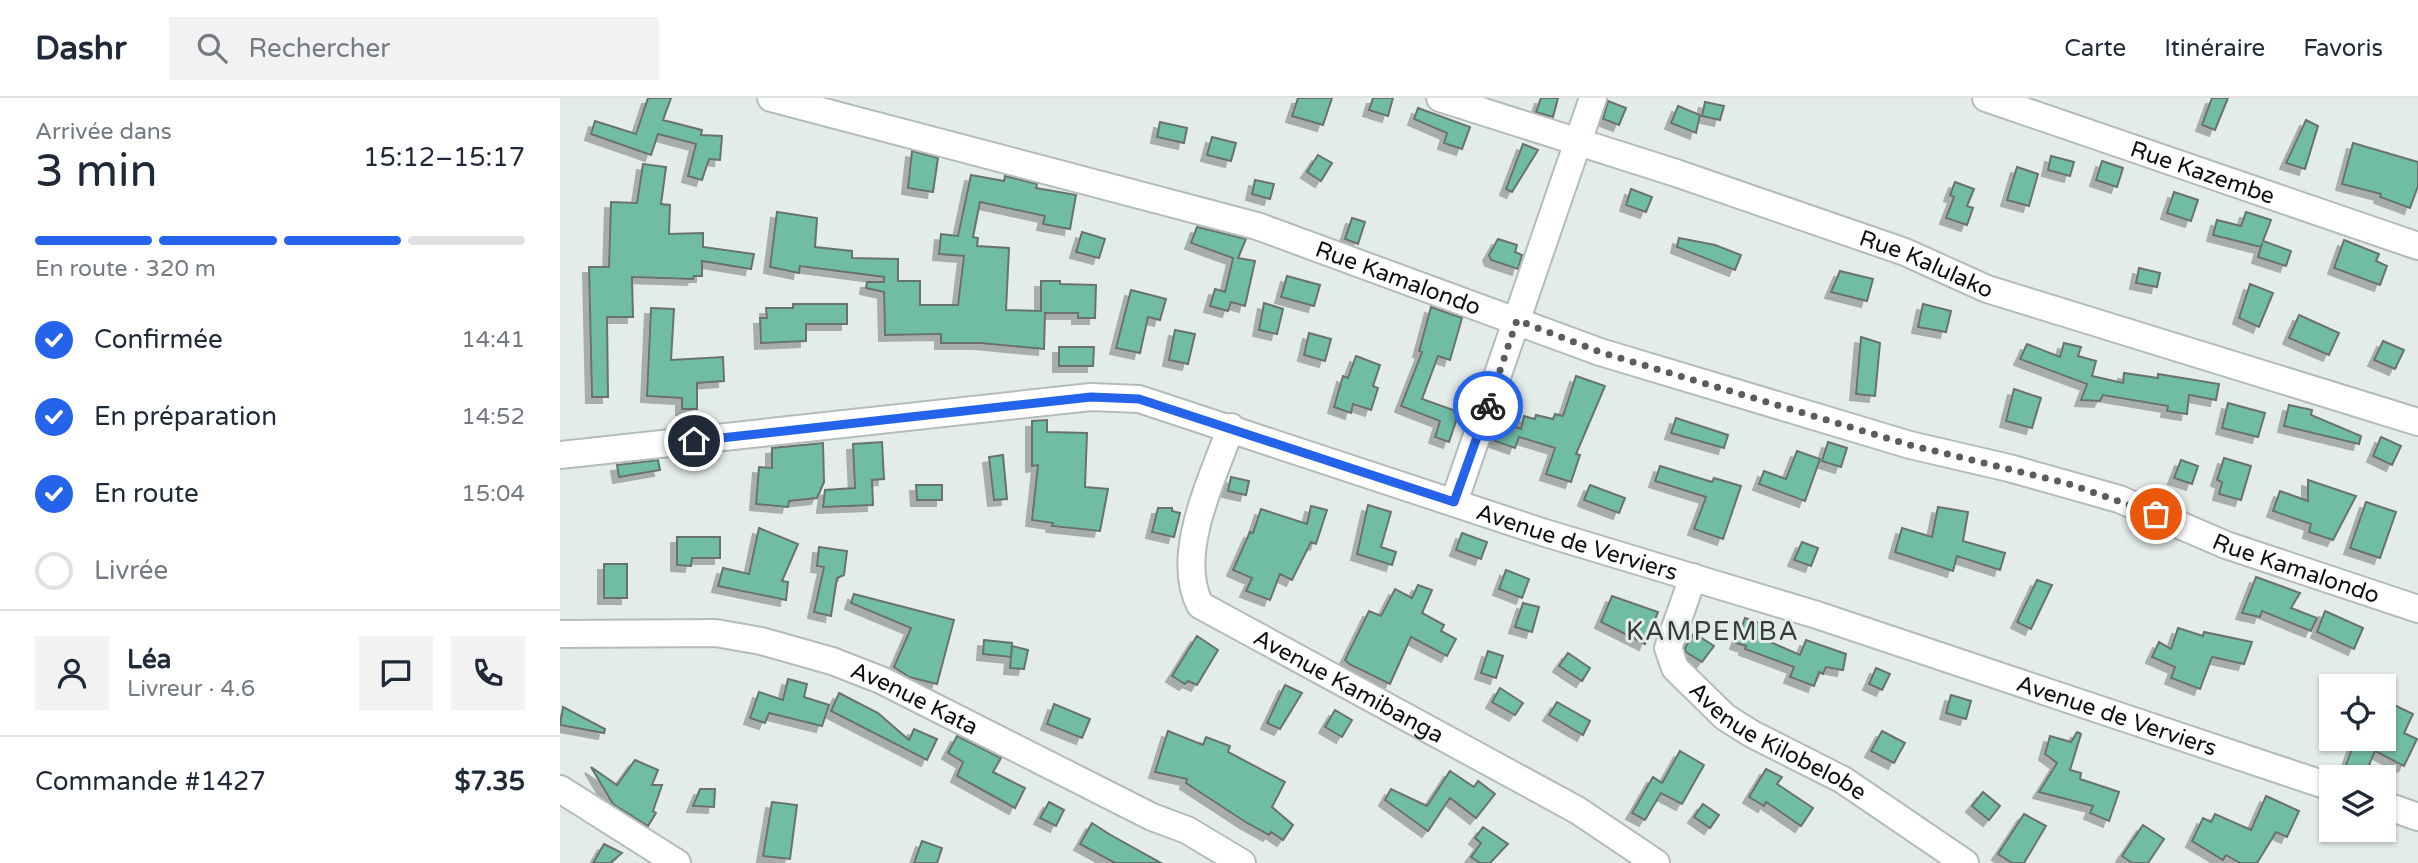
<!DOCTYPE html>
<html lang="fr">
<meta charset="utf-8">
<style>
body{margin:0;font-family:"Varela Round",sans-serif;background:#f2f2f3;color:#1f2937;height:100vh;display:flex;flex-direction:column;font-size:26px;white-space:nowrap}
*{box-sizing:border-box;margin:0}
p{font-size:23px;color:#747a83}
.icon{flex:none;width:38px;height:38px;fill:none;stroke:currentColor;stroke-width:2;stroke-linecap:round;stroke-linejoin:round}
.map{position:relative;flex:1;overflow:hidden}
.details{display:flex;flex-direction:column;background:#fff;width:560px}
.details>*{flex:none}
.buttons{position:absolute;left:1759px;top:576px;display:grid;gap:14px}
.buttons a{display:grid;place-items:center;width:77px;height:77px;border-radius:0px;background:#fff;box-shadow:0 2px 5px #0004;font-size:35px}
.pin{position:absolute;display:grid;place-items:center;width:60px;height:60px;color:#fff;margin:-30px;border:4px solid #fff;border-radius:50%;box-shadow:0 2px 7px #0007}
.courier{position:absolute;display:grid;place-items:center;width:70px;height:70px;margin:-35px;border:5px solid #2563eb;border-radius:50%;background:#fff;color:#222;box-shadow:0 2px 9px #0007}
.headline em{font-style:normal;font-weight:600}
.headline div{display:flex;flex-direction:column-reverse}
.headline{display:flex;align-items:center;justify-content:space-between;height:119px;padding:0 35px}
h1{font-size:46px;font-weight:600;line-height:52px}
.bar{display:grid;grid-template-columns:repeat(4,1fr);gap:10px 7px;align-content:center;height:84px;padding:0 35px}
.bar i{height:9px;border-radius:5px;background:#e0e1e3}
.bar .active{background:#2563eb}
.bar p{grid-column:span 4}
.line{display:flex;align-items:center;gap:18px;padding:0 35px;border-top:2px solid #e0e1e3}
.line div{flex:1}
.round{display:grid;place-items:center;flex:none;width:74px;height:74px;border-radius:0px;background:#f2f2f3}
ol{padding:0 35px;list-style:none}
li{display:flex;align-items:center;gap:21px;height:77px}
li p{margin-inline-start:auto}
li .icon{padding:7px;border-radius:50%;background:#2563eb;color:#fff;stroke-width:4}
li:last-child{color:#747a83}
li i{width:38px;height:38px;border:4px solid #e0e1e3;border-radius:50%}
header{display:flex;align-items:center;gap:42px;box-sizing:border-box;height:98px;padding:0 35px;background:#fff;border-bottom:2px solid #e0e1e3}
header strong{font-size:33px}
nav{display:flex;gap:38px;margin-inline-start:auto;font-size:24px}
.search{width:490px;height:63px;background:#f2f2f3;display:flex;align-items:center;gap:18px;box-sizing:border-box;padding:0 24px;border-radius:0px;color:#747a83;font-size:26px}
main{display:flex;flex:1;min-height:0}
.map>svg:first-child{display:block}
</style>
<header>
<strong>Dashr</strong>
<div class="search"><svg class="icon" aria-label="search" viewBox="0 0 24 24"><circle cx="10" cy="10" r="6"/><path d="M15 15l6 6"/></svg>Rechercher</div>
<nav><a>Carte</a><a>Itinéraire</a><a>Favoris</a></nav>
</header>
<main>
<section class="details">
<div class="headline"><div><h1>3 min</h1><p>Arrivée dans</p></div><em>15:12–15:17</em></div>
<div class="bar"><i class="active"></i><i class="active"></i><i class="active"></i><i></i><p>En route · 320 m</p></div>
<ol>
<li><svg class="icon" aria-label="check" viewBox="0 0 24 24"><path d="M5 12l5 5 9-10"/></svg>Confirmée<p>14:41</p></li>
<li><svg class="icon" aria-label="check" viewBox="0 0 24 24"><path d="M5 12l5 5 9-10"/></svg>En préparation<p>14:52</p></li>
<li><svg class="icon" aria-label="check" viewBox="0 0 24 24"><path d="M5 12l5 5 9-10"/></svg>En route<p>15:04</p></li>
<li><i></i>Livrée</li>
</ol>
<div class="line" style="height:126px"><a class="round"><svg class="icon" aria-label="person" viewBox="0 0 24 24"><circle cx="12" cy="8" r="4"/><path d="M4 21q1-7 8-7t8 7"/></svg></a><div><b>Léa</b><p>Livreur · 4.6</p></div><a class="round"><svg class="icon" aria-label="chat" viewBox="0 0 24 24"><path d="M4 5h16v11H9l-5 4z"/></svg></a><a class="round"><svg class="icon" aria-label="phone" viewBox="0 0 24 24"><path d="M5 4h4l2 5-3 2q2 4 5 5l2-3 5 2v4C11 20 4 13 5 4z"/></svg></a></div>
<div class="line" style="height:91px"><div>Commande #1427</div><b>$7.35</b></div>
</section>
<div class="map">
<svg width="1858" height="765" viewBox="0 0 1858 765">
<defs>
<filter id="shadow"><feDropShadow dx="-6" dy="6" stdDeviation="0" flood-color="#0004"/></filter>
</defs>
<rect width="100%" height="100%" fill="#e3ece9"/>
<path fill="#6fbca5" stroke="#6a726f" stroke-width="2" filter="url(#shadow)" d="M88,0H111L103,22L142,32L141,37L162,38L160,62L149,61L142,82L128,78L136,46L98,36L91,57L31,36L35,23L76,36Z
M738,0H772L763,27L732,18Z
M813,0H833L828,18L809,12Z
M981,0H998L993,19L976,14Z
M1652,0H1668L1655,32L1642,27Z
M1048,3L1066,10L1059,27L1043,21Z
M1145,4L1164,8L1160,22L1142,18Z
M1118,8L1140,17L1136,35L1111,25Z
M858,10L910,29L902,51L884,45L887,35L854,21Z
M1746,22L1758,28L1745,71L1726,65Z
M600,24L627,30L624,45L597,39Z
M652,39L676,45L671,63L647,57Z
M1793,45L1858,64V88L1850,110L1820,99L1821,96L1782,86Z
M963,46L978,52L952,94L946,91Z
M352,53L378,60L373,94L348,90Z
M758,57L772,65L761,83L747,74Z
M1491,58L1514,64L1510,78L1488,72Z
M1542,63L1563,70L1557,89L1536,82Z
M83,66L106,69L101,106L110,107L109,136L143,135V149L194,156L191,171L142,163V178H134L133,181L72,179L73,219H47L48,299H32L29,169H49L51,104L77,105Z
M1457,69L1478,76L1469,108L1447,102Z
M411,77L444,83L445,78L477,86L476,90L516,97L510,131L483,126L485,118L420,104L413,139L418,140L417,148L449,150L446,212L481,213V183H500V186L536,187L535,220H518V215H485L484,251L420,245H381V236L325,237L324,194L306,190L307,184H324V179L240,168L239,175L210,169L217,114L257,120L255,149L292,153V160L338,161V183H360V207H398L404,158L379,156L381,136L398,138Z
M695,82L714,86L710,101L692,96Z
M1395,84L1414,91L1407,108L1413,110L1407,127L1386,120L1394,99L1390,97Z
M1071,91L1092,99L1086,114L1066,107Z
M1614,94L1638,102L1631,123L1607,115Z
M1686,114L1711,122L1703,143L1731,153L1726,168L1698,159L1702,145L1701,149L1653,137L1657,122L1681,128Z
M792,120L805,124L798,146L785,141Z
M637,129L686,141L678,160L695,163L685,208L671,204L668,213L650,208L655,191L665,194L673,160L631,145Z
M522,134L545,141L539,160L516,154Z
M1119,140L1155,147L1181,157L1175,172L1117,149Z
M938,141L957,147L955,154L962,157L958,171L931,162L929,157Z
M1784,142L1819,156L1816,163L1827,168L1820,187L1774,170Z
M1579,170L1600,175L1597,189L1576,185Z
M1280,173L1313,181L1307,203L1271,194Z
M727,178L760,187L754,208L721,199Z
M1690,186L1713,195L1699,229L1679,220Z
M571,192L606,201L600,222L588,219L580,255L556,250Z
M704,205L723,211L717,236L699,232Z
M233,206H287V226H246V243L201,245L200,220H207L206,210H233Z
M1363,206L1391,213L1386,234L1358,229Z
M871,209L902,220L890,262L878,258L862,301L899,314L889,344L875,339L880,323L841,308L862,254L859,253Z
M91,210L114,211L111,262L163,259L164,283L137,285V311H122V300L87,298Z
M1739,217L1779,235L1769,257L1729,240Z
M615,232L635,236L628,266L609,262Z
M749,235L771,241L765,263L744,257Z
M1301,239L1320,245L1315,298L1296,296Z
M1823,243L1844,252L1835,271L1814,262Z
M1504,245L1521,249L1518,258L1536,263L1532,278L1563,285L1564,275L1598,280V276L1659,286L1656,302L1629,297L1627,316L1607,313L1608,308L1543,297L1540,303L1521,302L1527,286L1460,261L1467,246L1500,259Z
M499,249H534L533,268H499Z
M796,258L820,267L813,288L818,290L811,312L793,306L791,315L774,309L783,278L788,280Z
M1016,278L1045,288L1016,356L1020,357L1011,384L986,376L995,350L959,339L955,350L935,343L942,324L961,331L964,318L975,321L976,317L993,321L995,316L1003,318Z
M1454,291L1481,300L1472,330L1446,323Z
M1668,305L1705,315L1698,339L1662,330Z
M1729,307L1752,312L1751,317L1801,338L1799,346L1724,328Z
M1116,320L1168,337L1164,350L1111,335Z
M487,322V334L527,335L525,389L548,391L540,433L492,428L493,425L472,422L478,367L472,368V323Z
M1821,339L1841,348L1832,367L1813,358Z
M322,344L324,381L312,382L313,407L263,409L265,392L295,390L293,346Z
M1268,344L1287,350L1281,369L1262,363Z
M263,345L264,384L257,400L229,403L228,409L196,406L199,369L212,370V350Z
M1237,353L1260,361L1245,403L1199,386L1204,373L1226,381Z
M443,357L447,401L434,402L429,359Z
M1664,360L1691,368L1681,402L1659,396L1662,384L1657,382Z
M98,362L100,372L59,379L57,367Z
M1621,362L1638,368L1632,386L1614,380Z
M1100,368L1152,384L1154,380L1181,388L1163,441L1134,431L1146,399L1095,383Z
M671,379L689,383L686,397L668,393Z
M1748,382L1796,398L1773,442L1749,434L1751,426L1713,413L1720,393L1748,403Z
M356,387H382V402H357Z
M1030,387L1065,400L1059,415L1024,402Z
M1806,404L1836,414L1820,460L1790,450Z
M808,407L831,414L821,449L836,454L832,467L797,456Z
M751,408L767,412L756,446L751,444L732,482L720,476L710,502L686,493L692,480L673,472L690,434L693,435L701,411L747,426Z
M1378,409L1408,414L1403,443L1445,455L1440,472L1397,458L1393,473L1335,454L1342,430L1372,439Z
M598,410H612V413L620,415L614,439L592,434Z
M199,430L238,446L222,483L228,484L226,502L158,488L163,470L189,476Z
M902,435L927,444L921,461L896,452Z
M117,439H160V460H132L131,468L117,467Z
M1242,444L1258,450L1251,468L1234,462Z
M259,449L287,453L284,477L277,480L271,518L254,514L264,469L257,468Z
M44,466H67V500H44Z
M946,472L969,481L962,500L939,491Z
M1696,479L1740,495L1731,510L1757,520L1751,533L1702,513L1700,519L1682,515Z
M1477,482L1492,487L1471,531L1457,524Z
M858,487L872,492L862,515L884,527L881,533L896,541L887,558L851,539L830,586L789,566L785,562L809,513L821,518L835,491L852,500Z
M294,496L394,522L377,586L349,579L334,569L351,530L291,505Z
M1052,498L1098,514L1085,546L1041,524Z
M963,505L979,509L972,534L955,529Z
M1765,513L1803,530L1794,551L1757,534Z
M1185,520L1213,530L1208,543L1240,557L1246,542L1286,556L1283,572L1266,569L1263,576L1259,574L1254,588L1230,579L1234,569L1185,551L1186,548L1176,545Z
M1618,530L1643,538L1644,534L1692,544L1684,566L1652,559L1640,591L1611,580L1615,569L1592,559L1599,544L1611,551Z
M1134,535L1154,548L1142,564L1126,554L1125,550Z
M637,538L658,552L637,587L628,583L625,586L612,578Z
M424,542L452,545L451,559L423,556Z
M452,548L468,552L464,571L450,570Z
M928,553L943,558L936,580L921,575Z
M1008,555L1030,570L1022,583L999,568Z
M1316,570L1330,576L1322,592L1309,586Z
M228,581L247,586L244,599L269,607L262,628L209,615L205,625L190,620L199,594L223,602Z
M725,587L742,595L720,631L707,625Z
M940,590L963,605L955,617L932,604Z
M279,595L318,615L349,642L354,631L377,641L367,662L271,613Z
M1391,597L1411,603L1406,621L1386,615Z
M997,604L1030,623L1023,637L989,617Z
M494,606L530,621L522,640L487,626Z
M1834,607L1853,616L1844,635L1857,641L1844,668L1815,653L1806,674L1786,667L1795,643L1789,640H1824V619L1828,621Z
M3,609L45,631L44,635L0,627Z
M775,612L792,622L782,639L765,629Z
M608,633L643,647L646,639L670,648L668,654L725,684L712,709L733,727L723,742L711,734L709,737L687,725L626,685L627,681L595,674Z
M1322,633L1345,645L1334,665L1311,653Z
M1517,634L1521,636L1510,672L1521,675L1520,681L1559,694L1549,723L1530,715L1533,708L1479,694L1497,665L1485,656L1490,638L1511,644Z
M397,638L441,660L433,674L465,690L455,710L397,678L403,664L388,655Z
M1120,653L1144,667L1122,706L1101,695L1085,722L1072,715L1093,679L1102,685Z
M75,662L98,672L92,687H102L93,713L96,715L88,728L53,706L31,669L57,687Z
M1206,671L1222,679L1217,686L1253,710L1241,728L1206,704L1204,708L1189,699Z
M890,673L914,689L918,683L935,696L916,720L890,700L868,733L825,702L831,691L867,708Z
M140,691H155L154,709L133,708Z
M1423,694L1440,708L1429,722L1412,708Z
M1706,698L1739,713L1727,739L1716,734L1697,765H1680L1666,757L1663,762L1632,743L1643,720L1651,724L1655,716L1691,732Z
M212,704L237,707L230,761L203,758Z
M489,704L504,712L496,728L480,720Z
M1143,706L1159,717L1150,730L1134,719Z
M1464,716L1486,728L1464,765H1452L1438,756Z
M532,725L549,736L601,765H555L520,746Z
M1583,727L1604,741L1588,765H1572L1562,758Z
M923,729L948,746L930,765H920L911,759L921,745L915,740Z
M362,743L382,750L377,765H354Z
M44,746L62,755L50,765H33Z"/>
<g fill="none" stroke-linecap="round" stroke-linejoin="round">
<defs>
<g id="minor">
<path id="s1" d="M211,0L697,128L1040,254L1350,347L1449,370L1559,401L1666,447L1858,511"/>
<path id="s2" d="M880,0L1116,75L1345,154L1427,191L1858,324"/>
<path id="s3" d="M1426,0L1858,148"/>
<path id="s4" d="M671,329C653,380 614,456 640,507L1017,712L1096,765"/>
<path id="s5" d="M0,357L531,299L579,301L982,434L1257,517L1771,689"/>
<path d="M894,404L1033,0"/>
<path id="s6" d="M1133,479L1108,550L1115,570L1165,619L1192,636L1283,682L1405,765"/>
<path id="s7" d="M0,536L156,535L201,543L272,563L321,582L592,719L627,732L682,765"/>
<path d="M0,691L117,765"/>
<path d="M1824,707L1858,719"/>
</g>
</defs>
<use href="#minor" stroke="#b3bcb9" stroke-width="30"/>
<use href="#minor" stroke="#fff" stroke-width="26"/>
</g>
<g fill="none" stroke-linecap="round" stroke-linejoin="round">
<path stroke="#595e5c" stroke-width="7" stroke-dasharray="0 12.6" d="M928,308L957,222L1040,254L1350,347L1506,385L1596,416"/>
<path stroke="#2563eb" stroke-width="9" d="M134,343L531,299L579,301L894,404L928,308"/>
</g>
<g text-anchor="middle" stroke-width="6" stroke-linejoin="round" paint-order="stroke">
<g font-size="23" fill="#0e1110" stroke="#e3ece9">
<text dy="8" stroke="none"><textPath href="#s3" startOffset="229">Rue Kazembe</textPath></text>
<text dy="8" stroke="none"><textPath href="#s2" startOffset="514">Rue Kalulako</textPath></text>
<text dy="8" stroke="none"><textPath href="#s1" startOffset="653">Rue Kamalondo</textPath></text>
<text dy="8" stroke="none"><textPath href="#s5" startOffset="1043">Avenue de Verviers</textPath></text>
<text dy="8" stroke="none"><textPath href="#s1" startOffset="1598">Rue Kamalondo</textPath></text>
<text dy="8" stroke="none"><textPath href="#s4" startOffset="355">Avenue Kamibanga</textPath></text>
<text dy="8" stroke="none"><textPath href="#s7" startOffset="366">Avenue Kata</textPath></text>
<text dy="8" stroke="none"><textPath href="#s5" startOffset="1610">Avenue de Verviers</textPath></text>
<text dy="8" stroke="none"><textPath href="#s6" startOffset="224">Avenue Kilobelobe</textPath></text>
</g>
<g font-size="26" letter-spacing="2" fill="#353c39" stroke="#e3ece9">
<text x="1153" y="542">KAMPEMBA</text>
</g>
</g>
</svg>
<div class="buttons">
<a><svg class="icon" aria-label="locate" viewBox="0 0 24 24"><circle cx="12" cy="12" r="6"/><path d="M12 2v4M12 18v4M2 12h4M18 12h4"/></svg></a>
<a><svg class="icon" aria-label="layers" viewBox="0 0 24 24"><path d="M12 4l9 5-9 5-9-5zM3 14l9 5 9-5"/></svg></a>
</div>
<div class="pin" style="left:1596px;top:416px;background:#ea580c"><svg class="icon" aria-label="bag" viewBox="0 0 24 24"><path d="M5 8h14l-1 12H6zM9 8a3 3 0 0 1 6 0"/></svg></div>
<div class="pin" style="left:134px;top:343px;background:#1f2937"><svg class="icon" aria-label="home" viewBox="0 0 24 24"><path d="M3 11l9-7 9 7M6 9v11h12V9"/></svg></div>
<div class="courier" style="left:928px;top:308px"><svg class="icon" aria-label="bike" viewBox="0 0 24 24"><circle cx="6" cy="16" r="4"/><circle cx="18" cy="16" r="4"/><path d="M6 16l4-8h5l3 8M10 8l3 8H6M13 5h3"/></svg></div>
</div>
</main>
